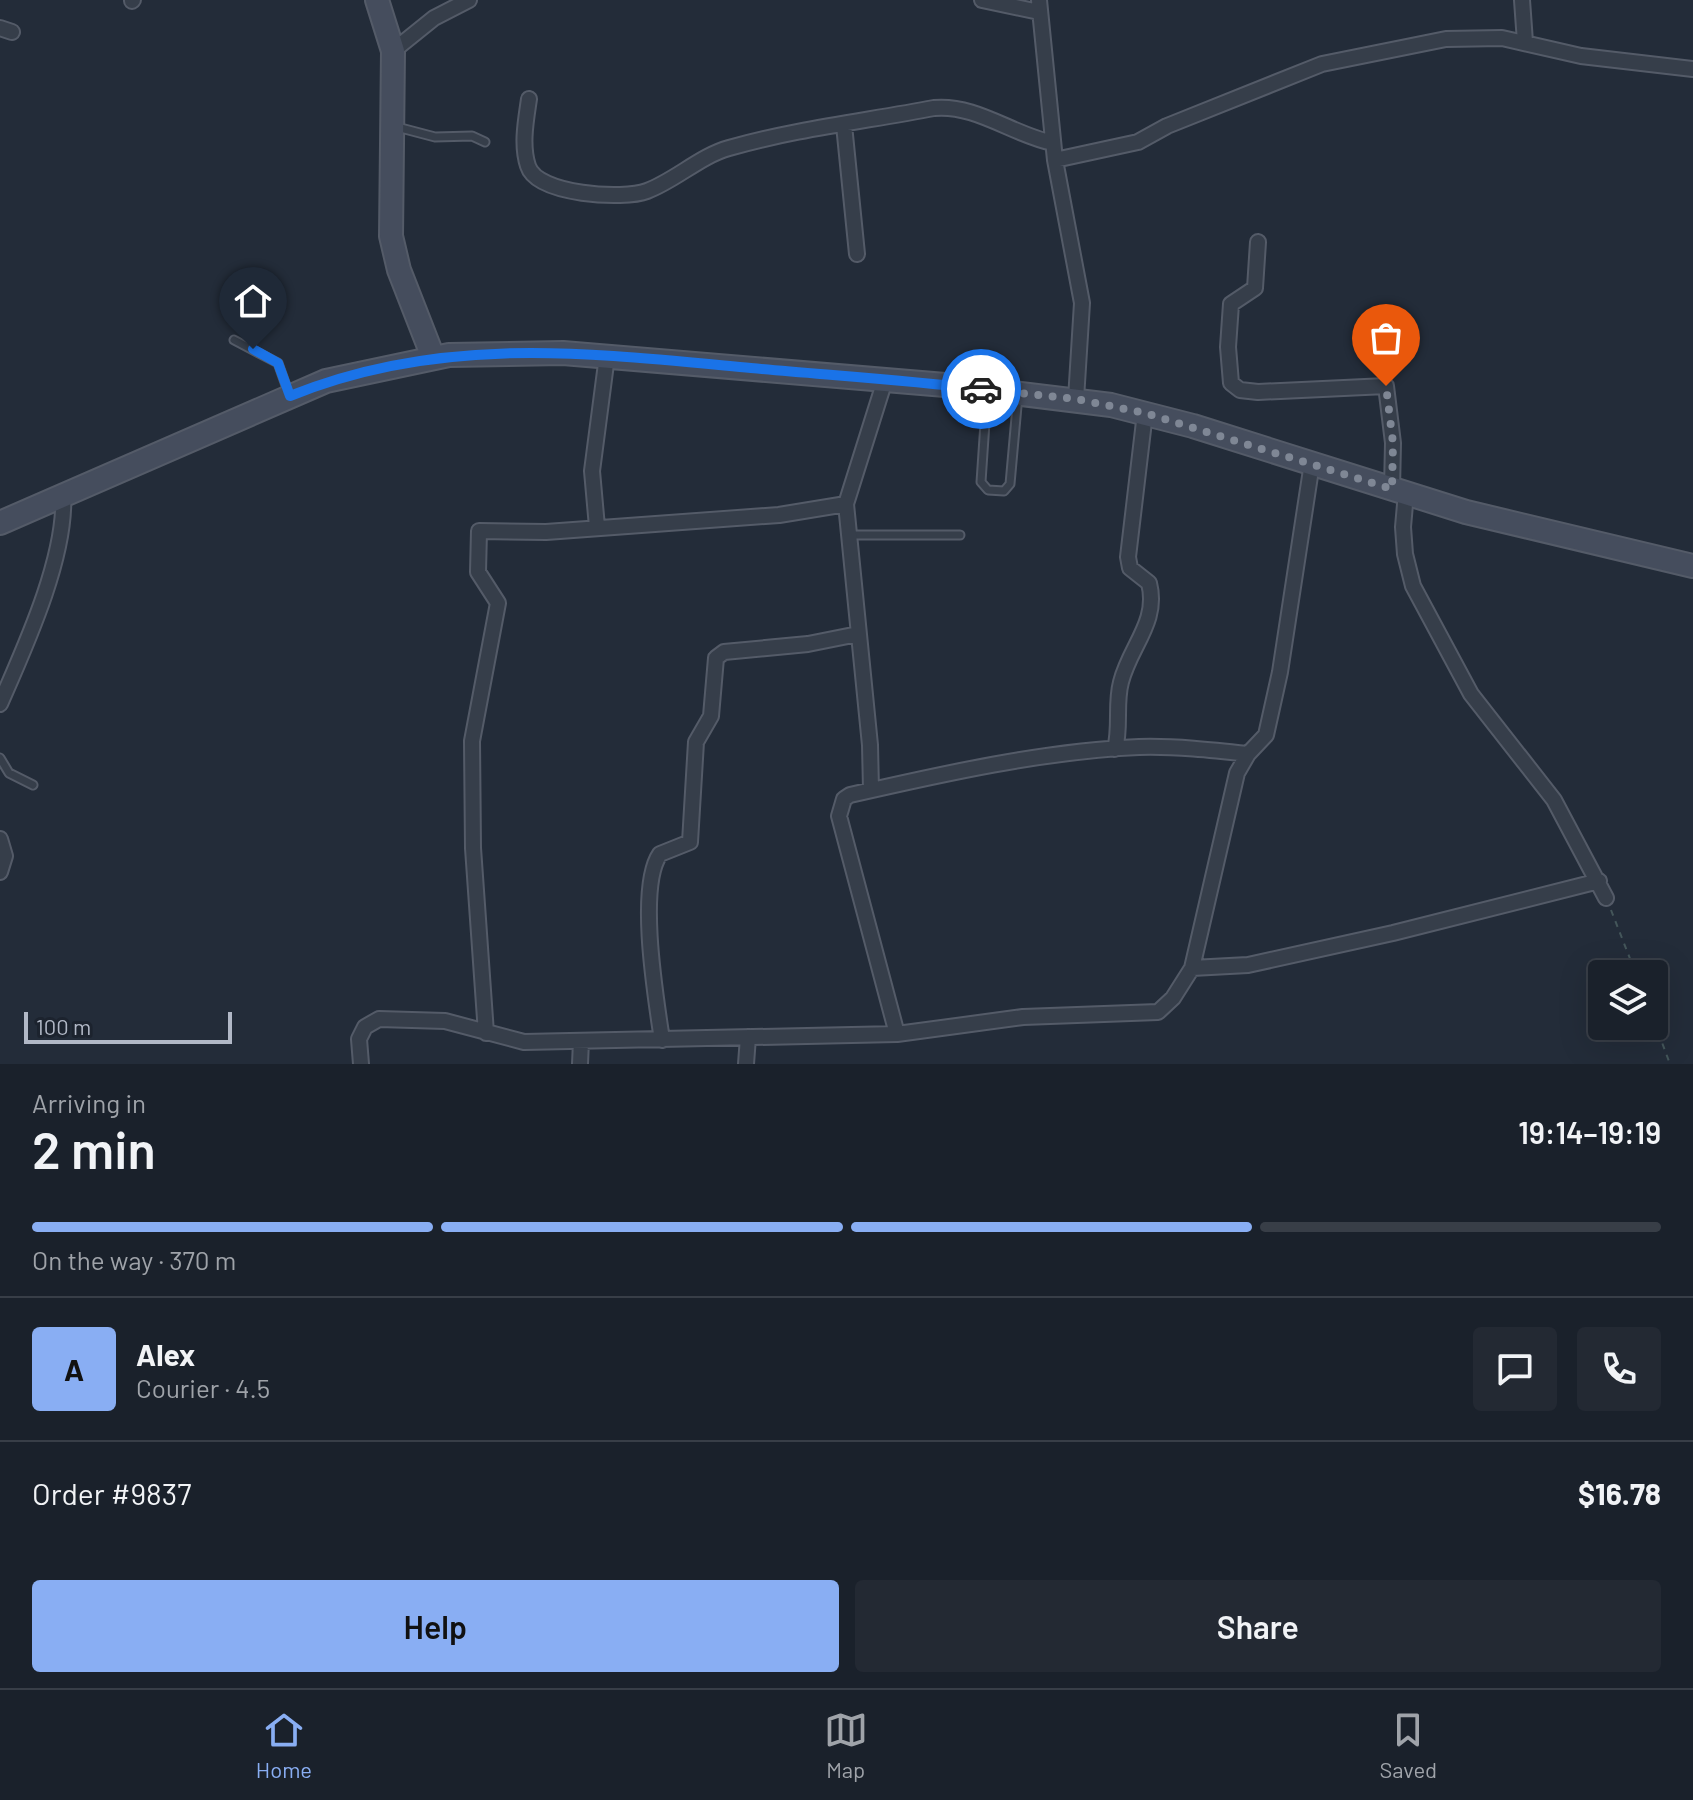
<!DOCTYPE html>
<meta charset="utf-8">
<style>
body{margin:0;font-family:Barlow,sans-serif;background:#232933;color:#f1f3f6;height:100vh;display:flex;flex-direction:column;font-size:30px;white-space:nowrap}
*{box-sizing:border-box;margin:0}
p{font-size:26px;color:#9fa3a9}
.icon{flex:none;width:44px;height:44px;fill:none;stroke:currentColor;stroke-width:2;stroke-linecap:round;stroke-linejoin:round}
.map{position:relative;height:1064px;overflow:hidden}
.sheet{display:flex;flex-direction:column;background:#1a212b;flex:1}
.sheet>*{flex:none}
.fabs{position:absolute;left:1588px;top:960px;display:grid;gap:16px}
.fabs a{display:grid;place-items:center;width:80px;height:80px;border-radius:8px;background:#1a212b;box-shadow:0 8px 32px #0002,0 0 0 2px #383e47;font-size:40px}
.scale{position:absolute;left:24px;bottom:20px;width:208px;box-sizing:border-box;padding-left:8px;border:4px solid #b1b8c6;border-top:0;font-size:22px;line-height:28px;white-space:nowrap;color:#b1b8c6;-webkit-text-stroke:6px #1c232e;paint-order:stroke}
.pin{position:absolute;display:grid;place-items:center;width:68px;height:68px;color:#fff;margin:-82px -34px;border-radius:50% 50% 50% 0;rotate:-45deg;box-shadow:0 0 8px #0007}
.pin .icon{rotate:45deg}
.courier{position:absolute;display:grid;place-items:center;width:80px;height:80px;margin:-40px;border:6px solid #1a73e8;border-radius:50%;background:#fff;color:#222;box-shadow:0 2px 10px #0007}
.summary em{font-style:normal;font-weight:600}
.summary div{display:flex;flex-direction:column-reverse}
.summary{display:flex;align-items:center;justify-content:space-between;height:136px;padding:0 32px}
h1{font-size:52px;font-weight:600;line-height:60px}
.bar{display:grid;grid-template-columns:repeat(4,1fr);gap:12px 8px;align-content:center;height:96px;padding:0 32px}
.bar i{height:10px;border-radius:6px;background:#383e47}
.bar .on{background:#89aef3}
.bar p{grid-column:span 4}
.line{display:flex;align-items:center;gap:20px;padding:0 32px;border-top:2px solid #383e47}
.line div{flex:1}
.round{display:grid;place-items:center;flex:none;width:84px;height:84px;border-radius:8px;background:#232933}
.primary-button{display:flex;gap:16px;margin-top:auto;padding:16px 32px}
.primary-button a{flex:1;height:92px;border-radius:8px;background:#89aef3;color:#111;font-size:32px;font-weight:600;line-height:92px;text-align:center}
.primary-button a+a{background:#232933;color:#f1f3f6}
.tabs{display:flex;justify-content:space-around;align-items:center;height:112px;border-top:2px solid #383e47;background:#1a212b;font-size:22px;color:#9fa3a9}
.tabs a{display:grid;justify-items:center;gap:4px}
.tabs .on{color:#89aef3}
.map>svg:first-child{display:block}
</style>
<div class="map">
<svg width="1693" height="1064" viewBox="0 0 1693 1064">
<rect width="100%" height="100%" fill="#232c39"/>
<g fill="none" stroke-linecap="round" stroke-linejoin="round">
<defs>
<path id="lane" d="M397,127L435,137L472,136L485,142
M234,340L278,363L289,394
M987,393L981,482L988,490L1004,491L1010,484L1018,395
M850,535H960
M0,758L9,773L33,785"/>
<path id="street" d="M982,0L1039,12
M1039,0L1055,160L1082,303L1076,399
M1522,0L1525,42
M132,1L133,0
M0,28L12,32
M393,51L434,18L469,0
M529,99C526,120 521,145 528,166C537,195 624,200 647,191C676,180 700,156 729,148C795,129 866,121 934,108C976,104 1013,135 1053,143
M844,125L857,254
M1055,160L1138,142L1167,126L1322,64L1446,39L1502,38L1581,56L1693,69
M1258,242L1255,288L1231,304L1228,347L1231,383L1240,390L1258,392L1386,386L1393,443L1392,489
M1406,493L1403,527L1405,554L1413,586L1471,694L1554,800L1606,898
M597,527L592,471L607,356
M0,704C25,647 67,556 63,494
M1115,749C1121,727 1115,704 1121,682C1130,646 1159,622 1149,583L1130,568L1128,557L1145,413
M871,790L870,745L846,504L885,380
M0,839L5,856L0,872
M1192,968L1248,965L1393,933L1599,881
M486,1033L473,848L472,741L498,603L478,572L479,531L546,532L779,515L846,504
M897,1034L839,816L844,799L850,795C942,774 1044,751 1139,747C1175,746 1212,750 1248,754
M662,1040C656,999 637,887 660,854L690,842L696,742L711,716L716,658L724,652L808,644L858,634
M361,1064L359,1039L365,1027L379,1019L445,1021L524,1042L897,1034L1023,1017L1158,1012L1173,998L1192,968L1237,773L1248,754L1266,735L1280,672L1312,463
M580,1064L581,1041
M746,1064L748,1037"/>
<path id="secondary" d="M377,0L393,51L391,236L399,270L433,357
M0,523L326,381L449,355L563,353L957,386L1111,405L1193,426L1466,512L1693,566"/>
</defs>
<use href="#lane" stroke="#545b68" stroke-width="11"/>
<use href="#street" stroke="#545b68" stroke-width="18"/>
<use href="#secondary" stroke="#545b68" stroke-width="26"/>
<path stroke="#44565a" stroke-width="2" stroke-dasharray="6 6" stroke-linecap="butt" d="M1611,910L1636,974
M1654,1021L1670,1064"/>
<use href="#lane" stroke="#363e4a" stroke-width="7"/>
<use href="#street" stroke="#363e4a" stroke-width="14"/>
<use href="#secondary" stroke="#454d5d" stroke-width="22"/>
</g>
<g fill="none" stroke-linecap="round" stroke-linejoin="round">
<path stroke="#7f8795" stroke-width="8" stroke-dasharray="0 14.4" d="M981,389L1076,399L1145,413L1392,489L1393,443L1386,386"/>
<path stroke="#1a73e8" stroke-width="10" d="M253,349L278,363L290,396C442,334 592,353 751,368C828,375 905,380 981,389"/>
</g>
</svg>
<div class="fabs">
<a><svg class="icon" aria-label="layers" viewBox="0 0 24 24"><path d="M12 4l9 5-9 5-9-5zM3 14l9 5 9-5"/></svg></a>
</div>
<div class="scale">100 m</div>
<div class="pin" style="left:1386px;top:386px;background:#ea580c"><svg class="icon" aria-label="bag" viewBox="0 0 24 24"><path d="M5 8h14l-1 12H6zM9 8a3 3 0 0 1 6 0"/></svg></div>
<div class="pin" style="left:253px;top:349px;background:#1f2937"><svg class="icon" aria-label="home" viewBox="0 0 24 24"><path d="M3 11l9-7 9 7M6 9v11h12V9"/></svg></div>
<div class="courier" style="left:981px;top:389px"><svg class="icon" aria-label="car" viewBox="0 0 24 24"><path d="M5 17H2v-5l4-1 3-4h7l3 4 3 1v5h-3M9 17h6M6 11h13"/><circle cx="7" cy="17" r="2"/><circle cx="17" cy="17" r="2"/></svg></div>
</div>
<section class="sheet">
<div class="summary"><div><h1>2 min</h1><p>Arriving in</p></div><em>19:14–19:19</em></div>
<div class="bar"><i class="on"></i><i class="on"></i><i class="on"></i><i></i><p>On the way · 370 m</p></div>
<div class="line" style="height:144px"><b class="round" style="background:#89aef3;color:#111">A</b><div><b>Alex</b><p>Courier · 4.5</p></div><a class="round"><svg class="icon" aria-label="chat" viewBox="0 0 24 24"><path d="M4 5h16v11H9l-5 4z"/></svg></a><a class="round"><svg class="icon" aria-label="phone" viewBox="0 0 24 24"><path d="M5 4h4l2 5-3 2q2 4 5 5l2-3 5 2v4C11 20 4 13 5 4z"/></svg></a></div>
<div class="line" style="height:104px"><div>Order #9837</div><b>$16.78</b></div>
<div class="primary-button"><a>Help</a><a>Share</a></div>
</section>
<nav class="tabs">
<a class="on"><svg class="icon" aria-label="home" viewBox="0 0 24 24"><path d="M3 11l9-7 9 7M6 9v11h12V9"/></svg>Home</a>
<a><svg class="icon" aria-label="map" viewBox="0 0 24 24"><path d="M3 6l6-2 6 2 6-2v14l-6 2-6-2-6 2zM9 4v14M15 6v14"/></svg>Map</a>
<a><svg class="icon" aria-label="saved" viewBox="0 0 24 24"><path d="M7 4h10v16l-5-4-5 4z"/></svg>Saved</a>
</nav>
